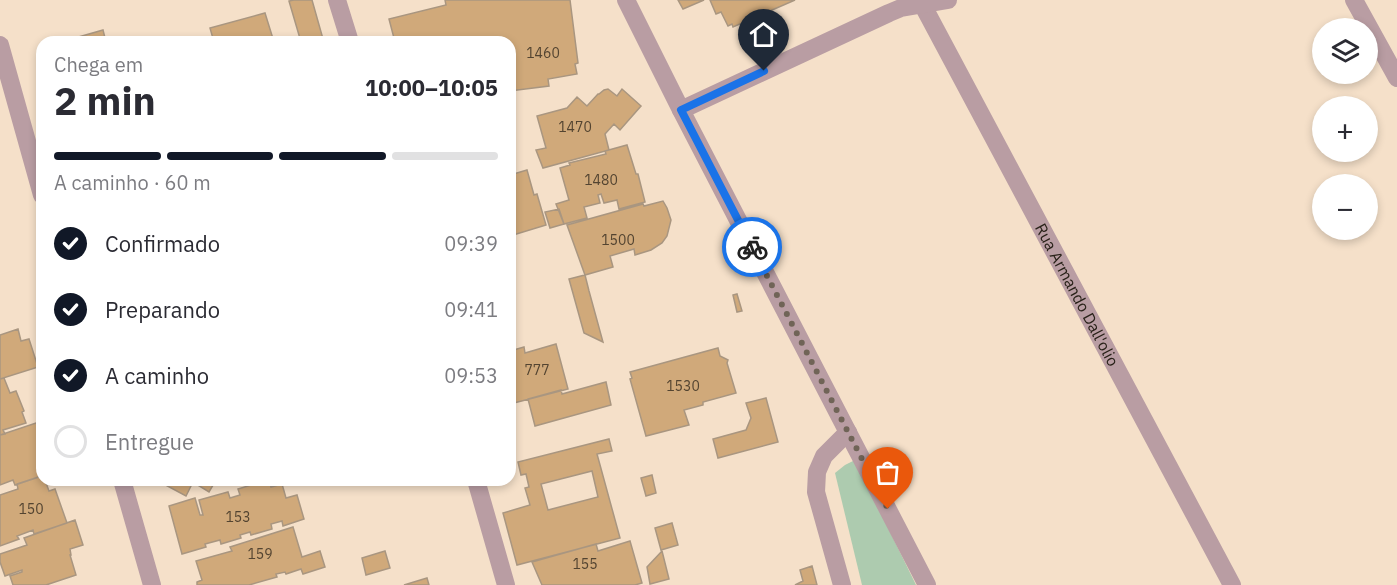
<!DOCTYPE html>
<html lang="pt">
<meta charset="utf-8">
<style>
body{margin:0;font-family:"IBM Plex Sans",sans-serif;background:#f2f2f3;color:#2b2b33;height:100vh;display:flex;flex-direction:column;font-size:22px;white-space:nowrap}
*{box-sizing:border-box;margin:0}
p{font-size:20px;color:#7c7c81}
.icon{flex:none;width:33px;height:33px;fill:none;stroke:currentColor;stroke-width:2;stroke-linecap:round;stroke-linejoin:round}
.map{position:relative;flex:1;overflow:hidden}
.side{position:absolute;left:36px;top:36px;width:480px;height:450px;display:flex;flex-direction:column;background:#fff;border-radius:18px;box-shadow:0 3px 9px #0003}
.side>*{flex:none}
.fabs{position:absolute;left:1312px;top:18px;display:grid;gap:12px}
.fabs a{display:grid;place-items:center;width:66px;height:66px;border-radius:50%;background:#fff;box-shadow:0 3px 9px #0003;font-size:30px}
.pin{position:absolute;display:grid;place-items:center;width:51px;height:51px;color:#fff;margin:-62px -26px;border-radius:50% 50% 50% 0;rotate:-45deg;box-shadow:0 0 6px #0007}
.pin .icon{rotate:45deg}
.courier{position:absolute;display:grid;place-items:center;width:60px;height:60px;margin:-30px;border:4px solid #1a73e8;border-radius:50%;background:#fff;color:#222;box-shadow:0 2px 8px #0007}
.summary em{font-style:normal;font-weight:700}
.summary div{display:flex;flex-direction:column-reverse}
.summary{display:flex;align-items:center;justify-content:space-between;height:102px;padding:0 18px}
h1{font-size:39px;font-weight:700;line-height:45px}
.bar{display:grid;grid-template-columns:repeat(4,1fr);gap:9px 6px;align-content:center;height:72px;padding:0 18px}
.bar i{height:8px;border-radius:4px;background:#e1e1e2}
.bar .selected{background:#111827}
.bar p{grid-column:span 4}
ol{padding:0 18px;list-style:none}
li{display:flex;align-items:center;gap:18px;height:66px}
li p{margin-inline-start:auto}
li .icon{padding:6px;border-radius:50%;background:#111827;color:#fff;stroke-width:4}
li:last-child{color:#7c7c81}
li i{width:33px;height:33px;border:3px solid #e1e1e2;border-radius:50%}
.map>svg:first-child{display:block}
</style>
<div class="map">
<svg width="1397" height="585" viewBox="0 0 1397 585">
<rect width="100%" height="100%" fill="#f5e0c9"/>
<path fill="#adcbaf" d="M855,460L916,585H862L835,473L845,465Z"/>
<path fill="#d0a97a" stroke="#a99680" stroke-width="1.5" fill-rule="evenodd" d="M294,0H312L323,39L311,42H301L289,1Z
M445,0H570L578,63L575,64L577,74L548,79L549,86L510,91V42H395L389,19L446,5Z
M678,0H704L683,9Z
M710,0H795L733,27L732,24L728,26L721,12L716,14Z
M265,13L274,42H214L210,28Z
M103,30L106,42H61Z
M608,89L617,96L622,89L641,106L620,130L614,124L605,134L609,150L543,168L536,150L546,148L537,116L567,108L577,97L587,106L598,94H599L604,90Z
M627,145L636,174H638L645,202L619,209L617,200L604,203L601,194L598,195L600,203L584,207L587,218L564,224L556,204L569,200L560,168L570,165L569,163L606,154L605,151Z
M527,170L534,195L537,194L546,225L510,236V175Z
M663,201L667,208L671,220L667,236L662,243L651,250L635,255L634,249L610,256L613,267L585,275L567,225L643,204L644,206Z
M559,209L564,224L550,228L545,212Z
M585,275L589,291L603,342L584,333L569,279Z
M737,294L742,311L737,312L733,295Z
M18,329L21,341L29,339L38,367L0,379V335Z
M556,344L568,389L510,404V351L524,347L525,353Z
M718,348L720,356L728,360L727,363L736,393L703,402V405L684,410L689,425L646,436L630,379L632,378L630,372Z
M4,378L10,393L16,391L24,411L22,412L26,423L3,430L5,434L0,435V379Z
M606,382L611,405L535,426L528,399L561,390L562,394Z
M766,398L778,442L718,458L713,439L746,430L751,418L746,403Z
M42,421V476L15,485L13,480L0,485V435Z
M609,439L612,451L597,454L620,538L517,565L503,513L530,505L525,488L529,487L526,474L521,475L518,462ZM592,471L598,497L548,510L541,484Z
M652,475L656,493L646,496L641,478Z
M41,476L42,477V480H45L49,491L55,489L67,523L34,534L33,530L17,536L19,539L0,546V495L18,489L17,484Z
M216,480L209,492L193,482L186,496L158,481Z
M267,480H269L271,487L282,484L286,498L297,495L304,519L283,526L282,521L271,524L272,529L251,535L250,532L240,535L241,538L221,544L220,540L205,544L206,547L182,554L169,506L195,498L200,515H203L199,500L228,492L230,498L240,495L238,489Z
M75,520L83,545L70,549L71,555H70L76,575L46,585H13L10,576L22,572V570L5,576L0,562V554L27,545L24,538Z
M672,523L678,545L661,550L655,528Z
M293,527L302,557L320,551L325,567L303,574L301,569L286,574L285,572L276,574L277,577L249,585H197V582L202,580L196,561L232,551L230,547Z
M630,541L642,583L635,585H542L532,562L596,544L598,551Z
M385,551L390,568L366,575L362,558Z
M662,551L669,579L650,584L647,567Z
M812,566L817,585H795L803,581L800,570Z
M427,578L429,585H404Z"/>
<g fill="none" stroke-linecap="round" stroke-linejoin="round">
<g stroke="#b99da3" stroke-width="18">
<path d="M337,0L350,42"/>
<path d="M626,0L681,110L927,585"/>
<path id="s1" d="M920,0L1232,585"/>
<path d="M1354,0L1397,78"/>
<path d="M0,45L42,195"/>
<path d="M681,110L889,13L901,8L948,0"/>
<path d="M122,480L152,585"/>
<path d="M476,480L506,585"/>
<path d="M842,585L816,492L817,472L824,456L848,432"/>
</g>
</g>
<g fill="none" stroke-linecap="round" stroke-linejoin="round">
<path stroke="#706457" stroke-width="6" stroke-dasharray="0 10.8" d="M752,247L888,509"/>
<path stroke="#1a73e8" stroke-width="8" d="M752,247L681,110L764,71"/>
</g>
<g text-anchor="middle" stroke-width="5" stroke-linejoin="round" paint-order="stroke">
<g font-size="14" fill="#534431">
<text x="543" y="58">1460</text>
<text x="575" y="132">1470</text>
<text x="601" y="185">1480</text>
<text x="618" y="245">1500</text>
<text x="537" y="375">777</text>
<text x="683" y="391">1530</text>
<text x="31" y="514">150</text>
<text x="238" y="522">153</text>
<text x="260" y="559">159</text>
<text x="585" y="569">155</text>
</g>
<g font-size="16" fill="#292219" stroke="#ffeedb">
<text dy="6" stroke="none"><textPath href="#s1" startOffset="334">Rua Armando Dall'olio</textPath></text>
</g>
</g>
</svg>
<div class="fabs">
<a><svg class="icon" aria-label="layers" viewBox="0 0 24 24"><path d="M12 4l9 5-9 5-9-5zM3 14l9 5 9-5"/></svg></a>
<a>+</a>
<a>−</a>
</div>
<div class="pin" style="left:888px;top:509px;background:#ea580c"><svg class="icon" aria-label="bag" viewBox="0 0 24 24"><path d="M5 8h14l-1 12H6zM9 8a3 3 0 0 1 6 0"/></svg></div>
<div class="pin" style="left:764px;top:71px;background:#1f2937"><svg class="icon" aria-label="home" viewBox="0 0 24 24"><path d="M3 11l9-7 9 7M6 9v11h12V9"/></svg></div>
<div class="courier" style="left:752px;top:247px"><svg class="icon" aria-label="bike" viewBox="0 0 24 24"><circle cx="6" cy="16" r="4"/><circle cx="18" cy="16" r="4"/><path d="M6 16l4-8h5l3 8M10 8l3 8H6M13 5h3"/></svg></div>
<section class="side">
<div class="summary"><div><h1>2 min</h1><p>Chega em</p></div><em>10:00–10:05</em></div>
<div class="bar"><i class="selected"></i><i class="selected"></i><i class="selected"></i><i></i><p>A caminho · 60 m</p></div>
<ol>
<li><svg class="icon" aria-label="check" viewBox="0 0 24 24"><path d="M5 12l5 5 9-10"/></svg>Confirmado<p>09:39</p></li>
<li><svg class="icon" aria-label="check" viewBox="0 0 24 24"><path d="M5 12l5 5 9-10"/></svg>Preparando<p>09:41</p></li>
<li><svg class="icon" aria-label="check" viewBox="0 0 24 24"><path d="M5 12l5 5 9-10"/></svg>A caminho<p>09:53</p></li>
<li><i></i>Entregue</li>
</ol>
</section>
</div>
